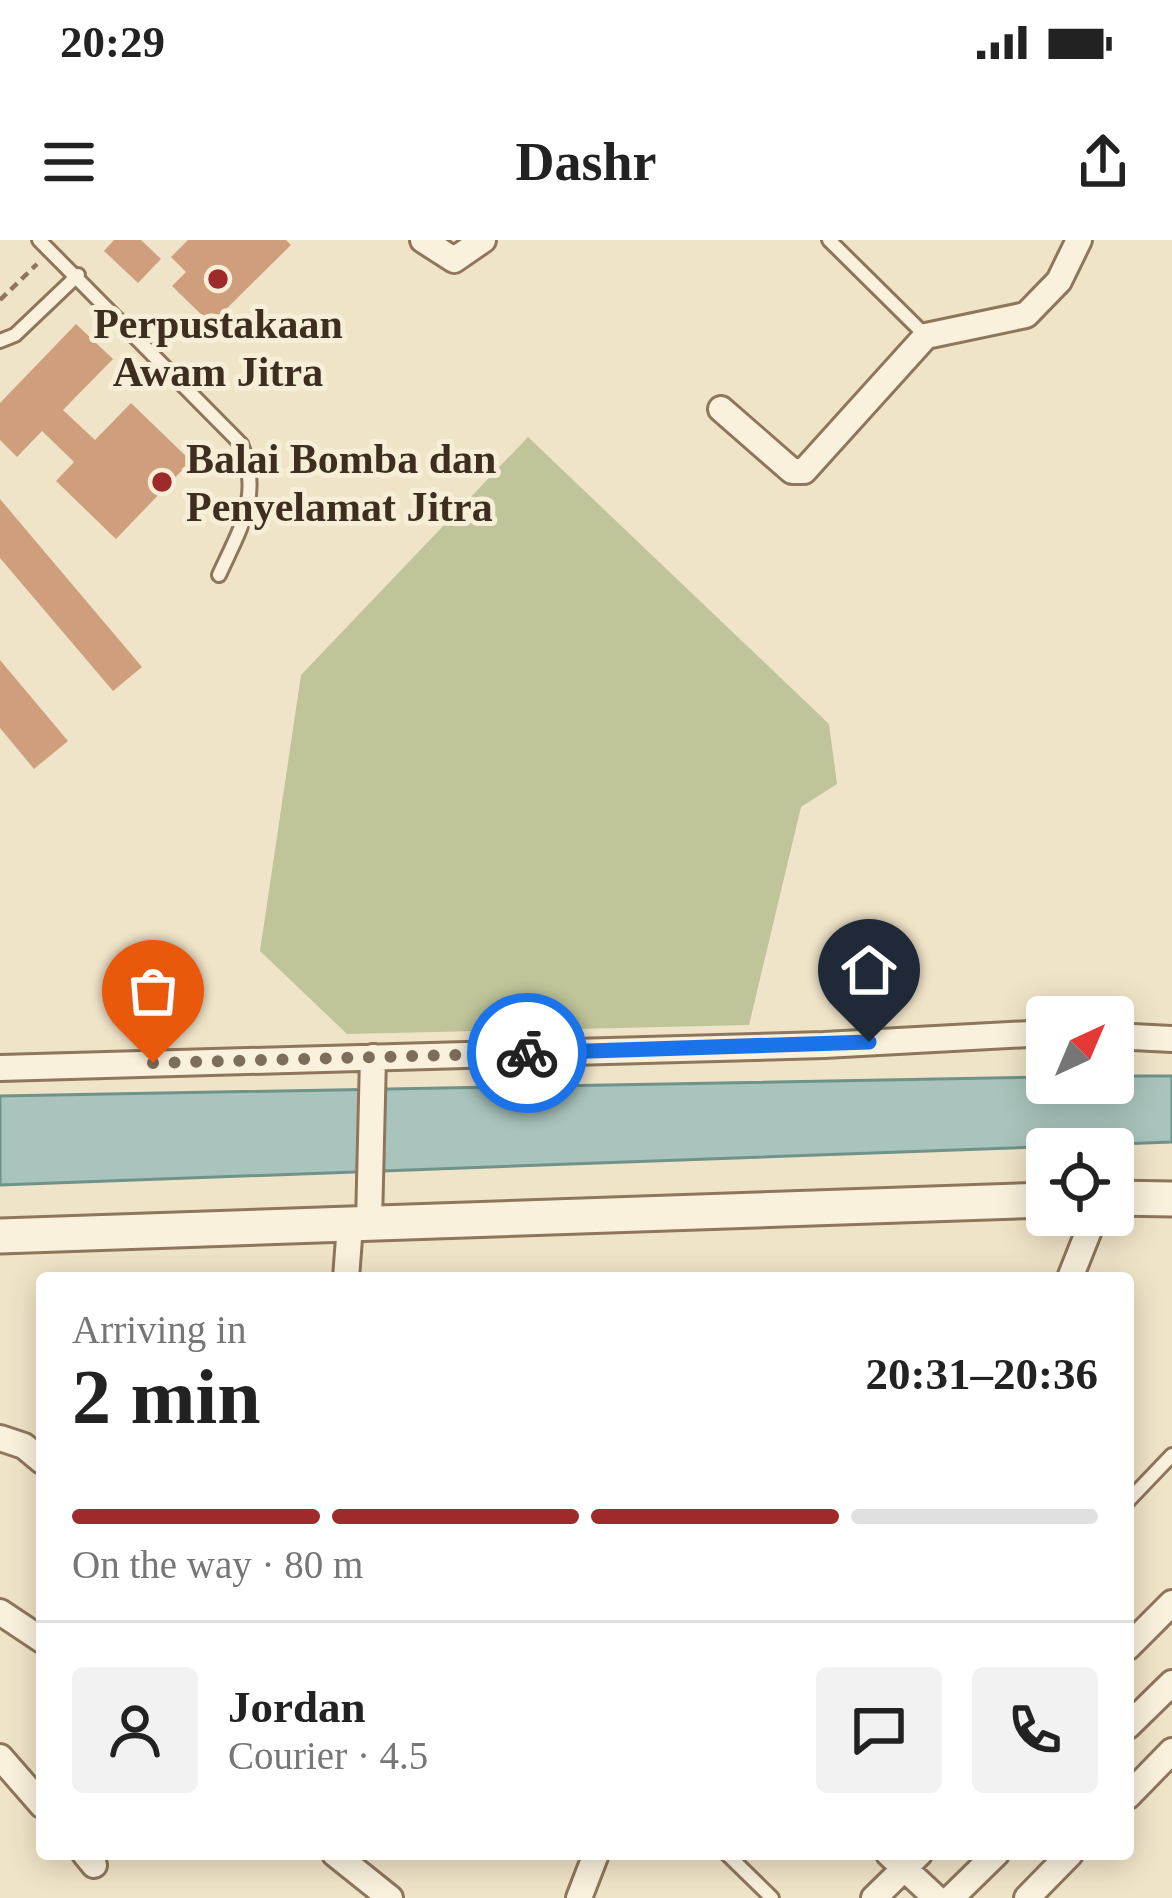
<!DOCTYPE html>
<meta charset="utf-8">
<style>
body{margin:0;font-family:Georgia,serif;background:#f2f2f2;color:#222;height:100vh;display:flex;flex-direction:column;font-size:45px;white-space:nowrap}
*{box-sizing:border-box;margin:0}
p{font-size:39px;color:#767676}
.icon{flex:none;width:66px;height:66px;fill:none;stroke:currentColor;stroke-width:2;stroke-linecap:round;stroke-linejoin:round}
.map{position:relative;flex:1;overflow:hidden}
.details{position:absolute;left:36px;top:1032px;width:1098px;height:588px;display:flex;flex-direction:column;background:#fff;border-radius:12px;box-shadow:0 6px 30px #0003}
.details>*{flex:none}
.needle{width:78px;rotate:44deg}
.buttons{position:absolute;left:1026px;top:756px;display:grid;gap:24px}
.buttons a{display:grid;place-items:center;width:108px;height:108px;border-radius:12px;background:#fff;box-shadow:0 6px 30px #0003;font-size:60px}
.pin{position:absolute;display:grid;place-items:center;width:102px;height:102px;color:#fff;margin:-123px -51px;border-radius:50% 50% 50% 0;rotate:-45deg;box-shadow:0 0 12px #0007}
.pin .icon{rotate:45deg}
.courier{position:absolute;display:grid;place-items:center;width:120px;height:120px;margin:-60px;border:9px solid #1a73e8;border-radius:50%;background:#fff;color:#222;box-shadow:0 3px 15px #0007}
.summary em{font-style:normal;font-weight:700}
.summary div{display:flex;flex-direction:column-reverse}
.summary{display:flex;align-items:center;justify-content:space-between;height:204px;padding:0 36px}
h1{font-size:78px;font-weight:700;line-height:90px}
.bar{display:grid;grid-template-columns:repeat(4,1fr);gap:18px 12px;align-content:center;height:144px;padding:0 36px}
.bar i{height:15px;border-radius:9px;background:#e0e0e0}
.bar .on{background:#9e2a2b}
.bar p{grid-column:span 4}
.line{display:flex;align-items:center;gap:30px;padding:0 36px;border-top:3px solid #e0e0e0}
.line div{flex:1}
.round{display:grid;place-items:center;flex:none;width:126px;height:126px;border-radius:12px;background:#f2f2f2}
.status{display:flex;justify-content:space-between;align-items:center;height:84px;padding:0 60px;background:#fff;direction:ltr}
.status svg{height:33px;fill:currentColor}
header{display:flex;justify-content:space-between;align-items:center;height:156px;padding:0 36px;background:#fff;font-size:54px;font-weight:700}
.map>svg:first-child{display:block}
</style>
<div class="status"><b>20:29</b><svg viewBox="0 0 49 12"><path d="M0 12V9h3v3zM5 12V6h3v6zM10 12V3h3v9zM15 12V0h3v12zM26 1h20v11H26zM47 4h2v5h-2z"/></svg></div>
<header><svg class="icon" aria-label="menu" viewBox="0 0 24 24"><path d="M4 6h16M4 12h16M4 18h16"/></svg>Dashr<svg class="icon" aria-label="share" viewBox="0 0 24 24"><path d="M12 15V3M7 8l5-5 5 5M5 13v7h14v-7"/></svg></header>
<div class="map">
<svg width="1172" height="1658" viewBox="0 0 1172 1658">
<rect width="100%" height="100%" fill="#f0e4c8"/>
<path fill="#bfc49a" d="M528,197L829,484L837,544L801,567L749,785L347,794L260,711L301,435Z"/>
<path fill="#a9c4bc" stroke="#6f938a" stroke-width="3" d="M1113,836H1172V902L0,945V856L1047,837V843H1113Z"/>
<path fill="#cf9f7d" d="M114,0H141L161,19L138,43L104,11Z
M188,0H286L291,5L211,84L172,46L186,32L171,17Z
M76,84L113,119L63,170L95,200L131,163L191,221L116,299L56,241L74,222L42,191L17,217L0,200V163Z
M0,259L142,427L113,451L0,318Z
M0,420L68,501L34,529L0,488Z"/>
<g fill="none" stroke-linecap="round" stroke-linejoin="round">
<defs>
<path id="service" d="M39,0L241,204C262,255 241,287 219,335
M829,0L926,96
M0,101L15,95L78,35
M1128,1261L1172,1215
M727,1614L772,1658"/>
<path id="minor" d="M423,0L454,20L483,0
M721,169L792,231H804L926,96L1026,75L1059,41L1079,0
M1113,796L1172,799
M0,828L824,805L1047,793
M369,983L373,817
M346,1038L350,985
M1070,1038L1095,975
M0,1198L24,1206L42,1221
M0,1372L42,1400
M1128,1407L1172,1363
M1128,1486L1172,1443
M0,1517L42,1565
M1128,1556L1172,1511
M85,1614L94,1625
M335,1614L390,1658
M889,1614L936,1658
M579,1658L596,1614
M874,1658L919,1614
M951,1658L996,1614
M1027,1658L1070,1614"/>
<path id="tertiary" d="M1113,958L1172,959
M0,996L1047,960"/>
</defs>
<use href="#service" stroke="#8d765c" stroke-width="18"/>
<use href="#minor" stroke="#8d765c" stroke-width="30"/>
<use href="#tertiary" stroke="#8d765c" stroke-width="39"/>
<path stroke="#8d765c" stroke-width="4.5" stroke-dasharray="9 6" stroke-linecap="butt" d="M0,60L37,24"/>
<use href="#service" stroke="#faf1dc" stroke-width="12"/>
<use href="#minor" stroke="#faf1dc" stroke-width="24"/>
<use href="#tertiary" stroke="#faf1dc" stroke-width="33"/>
</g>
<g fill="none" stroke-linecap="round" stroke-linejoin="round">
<path stroke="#7c6e5b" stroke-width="12" stroke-dasharray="0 21.6" d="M153,823L527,813"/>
<path stroke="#1a73e8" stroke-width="15" d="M527,813L869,802"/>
</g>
<g fill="#9e2a2b" stroke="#f7eed8" stroke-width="4.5">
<circle cx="218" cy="39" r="12"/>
<circle cx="162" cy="242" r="12"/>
</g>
<g text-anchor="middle" stroke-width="10" stroke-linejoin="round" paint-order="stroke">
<g font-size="42" font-weight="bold" fill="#3d2e20" stroke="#f7eed8">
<text x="218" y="98">Perpustakaan<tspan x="218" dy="48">Awam Jitra</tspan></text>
<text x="186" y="233" text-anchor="start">Balai Bomba dan<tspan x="186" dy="48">Penyelamat Jitra</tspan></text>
</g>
</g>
</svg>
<div class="buttons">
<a><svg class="needle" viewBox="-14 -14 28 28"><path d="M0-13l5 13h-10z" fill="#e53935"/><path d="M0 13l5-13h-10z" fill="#767676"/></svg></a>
<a><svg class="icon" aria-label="locate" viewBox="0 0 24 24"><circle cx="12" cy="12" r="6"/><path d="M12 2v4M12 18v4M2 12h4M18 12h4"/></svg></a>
</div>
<div class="pin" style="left:153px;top:823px;background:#ea580c"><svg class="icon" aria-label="bag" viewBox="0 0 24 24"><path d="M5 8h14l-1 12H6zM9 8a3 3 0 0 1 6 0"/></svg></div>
<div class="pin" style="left:869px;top:802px;background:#1f2937"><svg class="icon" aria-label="home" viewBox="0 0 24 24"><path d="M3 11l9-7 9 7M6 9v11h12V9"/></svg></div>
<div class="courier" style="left:527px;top:813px"><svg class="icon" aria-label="bike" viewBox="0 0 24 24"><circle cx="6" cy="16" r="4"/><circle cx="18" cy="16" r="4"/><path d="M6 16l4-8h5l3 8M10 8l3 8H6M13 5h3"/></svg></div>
<section class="details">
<div class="summary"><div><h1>2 min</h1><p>Arriving in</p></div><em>20:31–20:36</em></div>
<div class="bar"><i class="on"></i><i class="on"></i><i class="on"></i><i></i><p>On the way · 80 m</p></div>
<div class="line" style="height:216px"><a class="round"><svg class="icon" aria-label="person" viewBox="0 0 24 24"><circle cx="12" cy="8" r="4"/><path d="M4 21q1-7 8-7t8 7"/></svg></a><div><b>Jordan</b><p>Courier · 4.5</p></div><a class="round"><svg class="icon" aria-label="chat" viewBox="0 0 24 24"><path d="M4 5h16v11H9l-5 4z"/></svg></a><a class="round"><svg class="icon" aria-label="phone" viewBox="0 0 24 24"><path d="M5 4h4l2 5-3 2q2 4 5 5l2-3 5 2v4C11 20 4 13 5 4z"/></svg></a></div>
</section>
</div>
